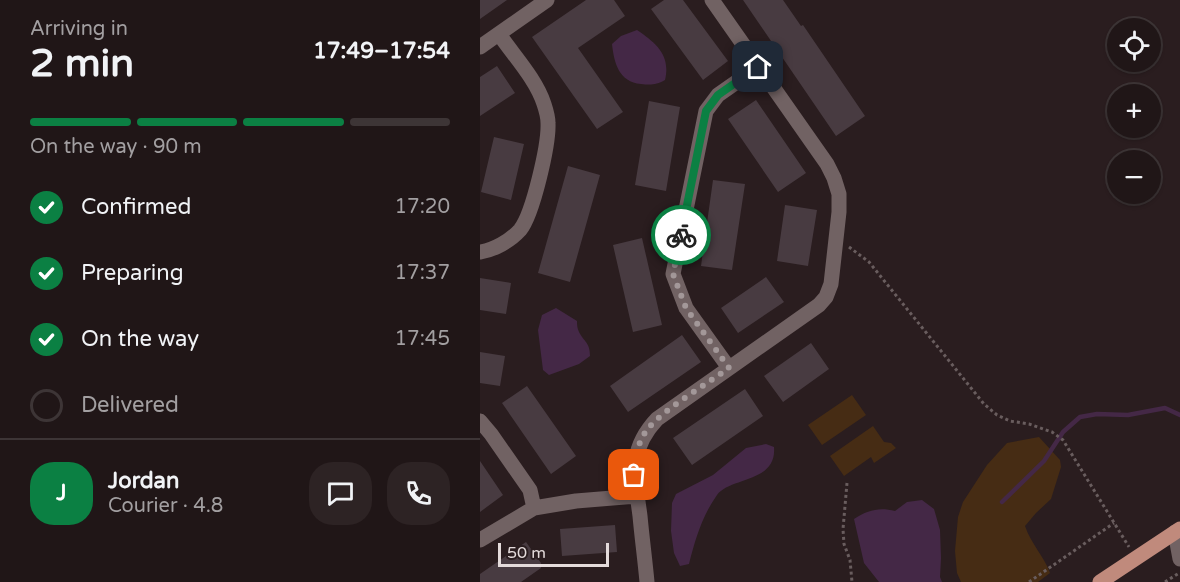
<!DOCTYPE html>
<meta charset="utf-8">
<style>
body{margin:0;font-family:"Varela Round",sans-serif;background:#2d2324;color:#f1f3f6;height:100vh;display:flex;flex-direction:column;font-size:22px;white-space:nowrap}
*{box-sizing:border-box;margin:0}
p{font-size:20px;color:#a29fa1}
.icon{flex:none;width:33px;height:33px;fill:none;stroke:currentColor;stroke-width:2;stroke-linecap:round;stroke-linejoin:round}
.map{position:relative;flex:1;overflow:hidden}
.panel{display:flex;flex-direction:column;background:#201617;width:480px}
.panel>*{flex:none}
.tools{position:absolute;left:627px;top:18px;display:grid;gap:12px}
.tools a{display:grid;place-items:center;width:54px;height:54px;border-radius:50%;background:#201617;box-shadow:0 2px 4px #0004,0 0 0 2px #3d3536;font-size:30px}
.scale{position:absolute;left:18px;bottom:15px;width:111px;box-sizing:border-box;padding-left:6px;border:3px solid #e4dbdb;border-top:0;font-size:16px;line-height:21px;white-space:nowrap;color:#e4dbdb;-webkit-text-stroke:4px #2a1d1f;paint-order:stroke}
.pin{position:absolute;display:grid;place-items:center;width:51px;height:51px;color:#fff;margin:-26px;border-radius:12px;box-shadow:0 3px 9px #0006}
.courier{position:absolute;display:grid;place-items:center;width:60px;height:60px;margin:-30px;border:4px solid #0b8043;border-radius:50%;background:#fff;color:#222;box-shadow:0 2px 8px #0007}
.headline em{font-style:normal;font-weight:700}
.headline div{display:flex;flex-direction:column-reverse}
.headline{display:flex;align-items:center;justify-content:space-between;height:102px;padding:0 30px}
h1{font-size:39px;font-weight:700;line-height:45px}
.bar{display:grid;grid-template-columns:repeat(4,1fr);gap:9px 6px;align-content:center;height:72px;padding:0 30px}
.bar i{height:8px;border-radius:4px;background:#3d3536}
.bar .current{background:#0b8043}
.bar p{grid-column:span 4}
.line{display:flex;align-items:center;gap:15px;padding:0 30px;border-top:2px solid #3d3536}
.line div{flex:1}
.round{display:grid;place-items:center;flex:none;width:63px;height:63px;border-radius:24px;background:#2d2324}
ol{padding:0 30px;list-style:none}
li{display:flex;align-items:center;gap:18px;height:66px}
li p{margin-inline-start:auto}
li .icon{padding:6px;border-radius:50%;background:#0b8043;color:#fff;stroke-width:4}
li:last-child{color:#a29fa1}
li i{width:33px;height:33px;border:3px solid #3d3536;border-radius:50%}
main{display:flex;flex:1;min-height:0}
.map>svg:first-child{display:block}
</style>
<main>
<section class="panel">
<div class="headline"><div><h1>2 min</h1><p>Arriving in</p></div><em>17:49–17:54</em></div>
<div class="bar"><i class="current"></i><i class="current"></i><i class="current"></i><i></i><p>On the way · 90 m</p></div>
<ol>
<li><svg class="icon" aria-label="check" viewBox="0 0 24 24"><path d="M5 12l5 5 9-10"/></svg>Confirmed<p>17:20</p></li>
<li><svg class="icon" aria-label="check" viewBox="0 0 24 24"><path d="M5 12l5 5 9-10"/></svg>Preparing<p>17:37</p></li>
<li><svg class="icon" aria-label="check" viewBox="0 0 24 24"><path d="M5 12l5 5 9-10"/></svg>On the way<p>17:45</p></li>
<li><i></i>Delivered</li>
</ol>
<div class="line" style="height:108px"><b class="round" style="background:#0b8043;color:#fff">J</b><div><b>Jordan</b><p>Courier · 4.8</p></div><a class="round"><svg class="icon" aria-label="chat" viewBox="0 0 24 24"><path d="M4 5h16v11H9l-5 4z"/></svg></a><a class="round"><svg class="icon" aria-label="phone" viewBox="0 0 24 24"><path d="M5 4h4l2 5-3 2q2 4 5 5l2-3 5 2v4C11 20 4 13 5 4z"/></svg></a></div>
</section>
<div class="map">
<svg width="700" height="582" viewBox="0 0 700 582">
<rect width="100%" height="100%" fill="#2a1d1f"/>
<path fill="#462c14" d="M372,395L386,415L342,445L328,425Z
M393,426L404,442L411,443L416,448L394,463L391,457L364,476L350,456Z
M559,437L580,460L581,467L571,499L556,513L545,526C551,544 564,556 570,573L558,582H481L477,573L475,551L478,517L483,502L507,465L527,443Z"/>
<path fill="#442846" d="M157,30C176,43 191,55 185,80C176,85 171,85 161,84C139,82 134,63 132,44L141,36Z
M76,308L97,321C97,324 97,328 99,332C104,342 110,342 110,356L99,364L69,375L63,370L58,330L62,315Z
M286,444L294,447C297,483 250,477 237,495C222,516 215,540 209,564L200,566L194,553L191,531L192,503L196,494L233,475L266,448Z
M442,500L454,509L460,530L461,558L460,577L462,582H399L384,563L374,519C388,510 399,507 415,511L427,502Z"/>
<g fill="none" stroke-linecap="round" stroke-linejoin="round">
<path stroke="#442846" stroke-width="4.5" d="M522,502L564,461L583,432L600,417L617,414L648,415L685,408L700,415"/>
</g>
<path fill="#483b41" d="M0,0H27L0,19Z
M106,0H134L145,16L98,48L143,112L117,129L52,37Z
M184,0H203L248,61L223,80L171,9Z
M263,0H303L321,26L323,25L385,116L356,136Z
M17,66L35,93L0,116V77Z
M276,100L326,173L298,192L248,119Z
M169,101L200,107L186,191L155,185Z
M14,137L44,144L31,200L1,192Z
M88,166L120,175L90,282L58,273Z
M233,180L265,184L252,270L221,266Z
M305,205L337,210L328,266L297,261Z
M162,238L182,325L153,332L133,245Z
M286,277L304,302L258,333L241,308Z
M0,278L31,283L26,314L0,310Z
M202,335L221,362L148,412L130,386Z
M331,343L349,369L303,402L284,376Z
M0,352L25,356L20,386L0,383Z
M47,386L96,456L71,474L22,403Z
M265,389L283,416L212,465L193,438Z
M0,461L23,495L0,512Z
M135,525L137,552L82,556L80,529Z
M46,542L61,563V568L41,582H0V574Z"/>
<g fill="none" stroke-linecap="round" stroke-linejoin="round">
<path stroke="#695d5e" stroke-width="3" stroke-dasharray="3 3" stroke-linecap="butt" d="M369,247L389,262L504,404L517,415L530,421L549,424L572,432L583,440L649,547
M367,483L363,529L364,544L370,560L372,582
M549,582L634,523
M685,582L699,573"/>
<path stroke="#716263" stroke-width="15" d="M0,47L67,0
M0,252C14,250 30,241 40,230C53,214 69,144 68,123C68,117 66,110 64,104C56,79 34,56 19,34
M249,368L206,308L193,274L226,111L238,95L278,67
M0,421L11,434L50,490L54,508
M695,532L700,559
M0,540L54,508L96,501L157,496
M167,582C165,560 162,538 160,516C155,477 147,451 177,419L339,305L346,297L351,284L359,212V194L354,178L347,164L232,0"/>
<path stroke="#c08a7c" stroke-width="15" d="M620,582L700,529"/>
</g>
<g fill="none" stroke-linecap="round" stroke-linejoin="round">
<path stroke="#a39899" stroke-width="6" stroke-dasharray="0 10.8" d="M154,475C155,459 157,443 167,430C182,410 227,384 249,368L206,308L193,274L201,235"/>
<path stroke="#0b8043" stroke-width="8" d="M201,235L226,111L238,95L278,67"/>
</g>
</svg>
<div class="tools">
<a><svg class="icon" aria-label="locate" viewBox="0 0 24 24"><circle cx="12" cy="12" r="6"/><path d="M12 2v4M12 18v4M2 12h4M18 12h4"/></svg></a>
<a>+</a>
<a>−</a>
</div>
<div class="scale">50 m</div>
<div class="pin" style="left:154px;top:475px;background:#ea580c"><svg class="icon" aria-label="bag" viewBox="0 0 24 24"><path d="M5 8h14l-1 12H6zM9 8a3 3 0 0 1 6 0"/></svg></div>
<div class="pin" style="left:278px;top:67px;background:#1f2937"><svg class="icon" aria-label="home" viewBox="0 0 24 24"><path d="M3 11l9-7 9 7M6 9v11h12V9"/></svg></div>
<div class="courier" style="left:201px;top:235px"><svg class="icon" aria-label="bike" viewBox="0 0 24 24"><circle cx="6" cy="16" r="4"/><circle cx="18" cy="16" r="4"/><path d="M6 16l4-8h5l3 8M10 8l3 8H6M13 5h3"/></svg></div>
</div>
</main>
